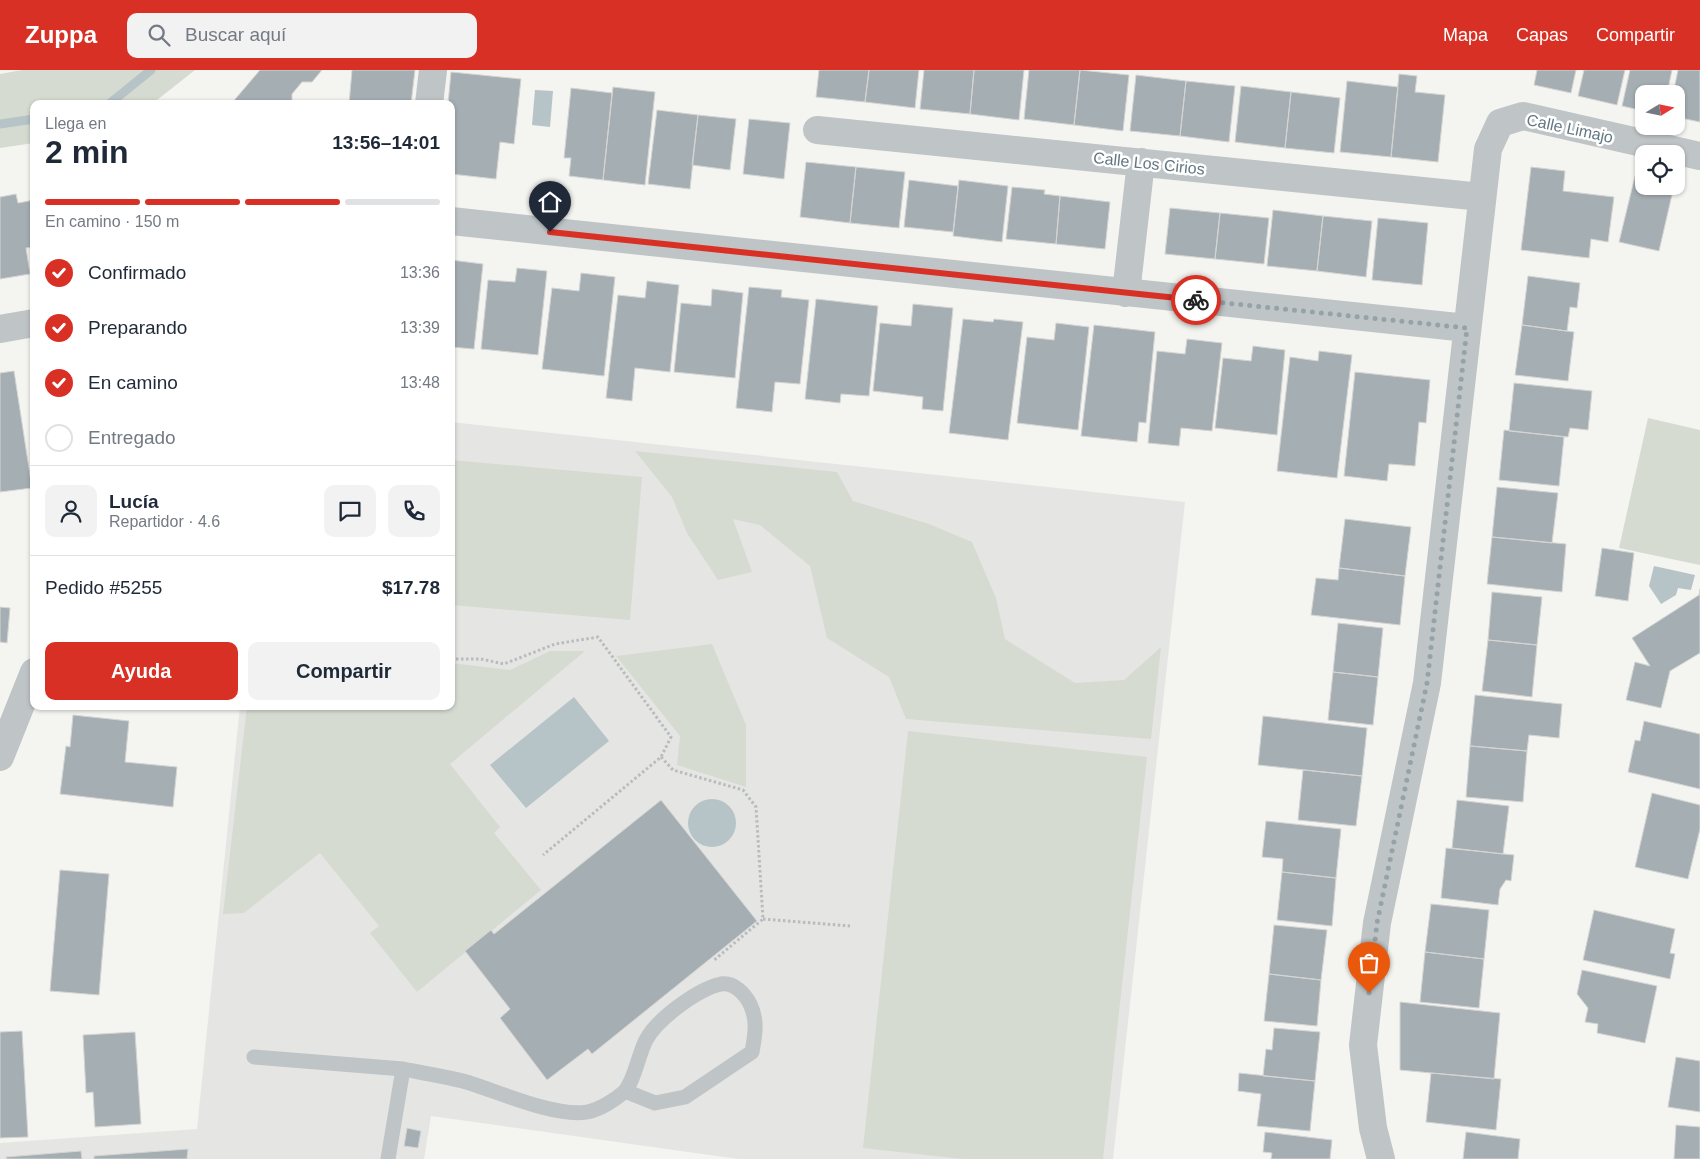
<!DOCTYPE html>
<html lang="es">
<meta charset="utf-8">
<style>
body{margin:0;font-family:Helvetica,sans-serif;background:#f2f2f3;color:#1f2937;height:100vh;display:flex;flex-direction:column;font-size:19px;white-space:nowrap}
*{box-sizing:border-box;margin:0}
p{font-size:16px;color:#747a83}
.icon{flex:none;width:28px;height:28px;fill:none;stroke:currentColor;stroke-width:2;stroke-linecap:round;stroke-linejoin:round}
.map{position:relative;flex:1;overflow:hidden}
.details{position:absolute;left:30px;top:30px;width:425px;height:610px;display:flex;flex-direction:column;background:#fff;border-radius:10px;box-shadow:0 1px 4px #0004}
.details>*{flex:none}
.needle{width:32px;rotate:80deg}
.fabs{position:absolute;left:1635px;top:15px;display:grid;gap:10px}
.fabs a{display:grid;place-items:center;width:50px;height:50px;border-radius:10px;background:#fff;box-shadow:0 1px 4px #0004;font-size:25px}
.pin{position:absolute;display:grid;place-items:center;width:42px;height:42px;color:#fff;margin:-51px -21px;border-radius:50% 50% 50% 0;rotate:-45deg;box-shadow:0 0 5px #0007}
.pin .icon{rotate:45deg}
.courier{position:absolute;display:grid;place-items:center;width:50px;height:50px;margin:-25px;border:4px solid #d93025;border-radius:50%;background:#fff;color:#222;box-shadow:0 1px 6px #0007}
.headline em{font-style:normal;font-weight:700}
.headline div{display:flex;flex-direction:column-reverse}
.headline{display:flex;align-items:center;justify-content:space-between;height:85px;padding:0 15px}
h1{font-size:32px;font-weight:700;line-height:38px}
.bar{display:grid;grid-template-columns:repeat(4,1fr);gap:8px 5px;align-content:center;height:60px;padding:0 15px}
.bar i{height:6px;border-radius:4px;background:#e0e1e3}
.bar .on{background:#d93025}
.bar p{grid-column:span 4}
.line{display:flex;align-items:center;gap:12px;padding:0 15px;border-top:1px solid #e0e1e3}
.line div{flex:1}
.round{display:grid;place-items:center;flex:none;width:52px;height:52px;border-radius:10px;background:#f2f2f3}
ol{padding:0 15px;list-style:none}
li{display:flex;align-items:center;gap:15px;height:55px}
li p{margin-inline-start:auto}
li .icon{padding:5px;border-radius:50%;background:#d93025;color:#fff;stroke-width:4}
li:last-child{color:#747a83}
li i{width:28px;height:28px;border:2px solid #e0e1e3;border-radius:50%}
.primary-button{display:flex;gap:10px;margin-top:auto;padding:10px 15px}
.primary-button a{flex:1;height:58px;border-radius:10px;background:#d93025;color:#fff;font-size:20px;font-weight:700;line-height:58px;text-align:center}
.primary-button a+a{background:#f2f2f3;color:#1f2937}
header{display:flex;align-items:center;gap:30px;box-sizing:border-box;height:70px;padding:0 25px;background:#d93025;color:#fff}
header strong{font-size:24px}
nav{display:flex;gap:28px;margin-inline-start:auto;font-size:18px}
.search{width:350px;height:45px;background:#f2f2f3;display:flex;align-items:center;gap:12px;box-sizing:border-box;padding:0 18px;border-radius:10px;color:#747a83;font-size:19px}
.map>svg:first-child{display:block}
</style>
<header>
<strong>Zuppa</strong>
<div class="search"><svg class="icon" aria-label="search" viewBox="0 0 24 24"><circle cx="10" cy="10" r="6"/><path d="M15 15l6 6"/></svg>Buscar aquí</div>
<nav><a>Mapa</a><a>Capas</a><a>Compartir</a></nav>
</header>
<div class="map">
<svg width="1700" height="1089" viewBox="0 0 1700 1089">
<rect width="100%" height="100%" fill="#f4f4f0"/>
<path fill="#e5e5e3" d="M451,352L1185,432L1113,1089H738L431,1046L424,1089H0V1073L197,1059L240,636H451Z"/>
<path fill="#d6dbd1" d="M22,0H195L152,34H34V73L0,78V4Z
M1648,348L1700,360V495L1619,478Z
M635,381L837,402L853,431L929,454L972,472L996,528L1005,569L1075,613L1124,610L1161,577L1151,669L906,649L889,607L827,568L810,496L760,455L733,449L752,502L718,510L687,463L672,427Z
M451,390L642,407L630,550L451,535Z
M712,574L746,655V717L677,695L680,666L616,586Z
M550,581H585L450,694L500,757L494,763L541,820L417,922L370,863L379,856L320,783L244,843L223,844L247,636H451V593L510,600Z
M908,661L1147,687L1103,1089H962L863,1078Z"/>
<path fill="#b6c4c7" d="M535,20L553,21L550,57L532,55Z
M1654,496L1695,505L1691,520L1678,518L1676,525L1661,534L1649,516Z
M574,627L609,671L526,738L490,695Z
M688 753a24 24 0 1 1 48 0a24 24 0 1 1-48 0Z"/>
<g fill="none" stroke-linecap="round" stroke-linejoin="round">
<path stroke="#b6c4c7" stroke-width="9" d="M109,34L151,0
M0,54L34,49"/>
</g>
<path fill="#a5afb3" stroke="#d5d5d3" d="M260,0H322L312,12H302L292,24V34H231Z
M352,0H415L411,34H349Z
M819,0H869L865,32L816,27Z
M869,0H919L915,38L865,32Z
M924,0H974L970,44L920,39Z
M974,0H1024L1019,50L970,44Z
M1029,0H1080L1074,55L1024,49Z
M1080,0L1129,5L1123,61L1074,55Z
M1537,0H1576L1571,23L1534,15Z
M1584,0H1625L1617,35L1578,26Z
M1630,0H1672L1667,24H1644V41L1622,36Z
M1678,0H1700V52L1676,47V24H1673Z
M451,2L521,9L514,74L500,72L496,109L451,104V34H448Z
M1399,4L1417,6L1415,22L1445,25L1438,92L1391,87Z
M1136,5L1186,11L1180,66L1130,61Z
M1186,11L1235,16L1229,72L1180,66Z
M1347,11L1398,17L1391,87L1340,82Z
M1241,16L1291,22L1285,78L1235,72Z
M613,17L655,22L645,115L603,110Z
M571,18L612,23L603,110L569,106L571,88H564Z
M1291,22L1340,28L1334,83L1285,78Z
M657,40L698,45L690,119L648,114Z
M698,45L736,49L730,100L692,95Z
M749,49L790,53L784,109L743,104Z
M806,92L856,97L850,153L800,147Z
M856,97L905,102L899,158L850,153Z
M1531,97L1565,101L1563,121L1614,127L1608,172L1591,169L1589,188L1521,180Z
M1635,106L1644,108V116H1674L1659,181L1619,172Z
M909,110L958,116L953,162L904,157Z
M959,110L1008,116L1002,172L953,166Z
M1012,117L1045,120L1044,124L1060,126L1056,174L1006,169Z
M16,124L18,133L34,130V177L26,178L30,204L0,209V127Z
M1060,126L1110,132L1105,179L1056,174Z
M1170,138L1220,143L1215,189L1165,184Z
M1273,140L1323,146L1317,201L1267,196Z
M1220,143L1269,148L1264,194L1215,189Z
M1323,146L1372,151L1366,207L1317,201Z
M1378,148L1428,153L1422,215L1372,210Z
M451,190L483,194L474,279L451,277Z
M517,198L547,201L538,285L481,279L488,210L515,212Z
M581,203L615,207L604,306L542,299L552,218L579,221Z
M1528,206L1580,213L1577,238L1570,237L1567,261L1522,255Z
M647,211L679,215L670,302L635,298L632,331L606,328L618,225L645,228Z
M749,217L782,220L781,227L809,230L800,314L775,312L772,342L736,338Z
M712,219L743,223L735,308L674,302L681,233L711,236Z
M816,229L878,236L869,326L841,324L840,333L805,329Z
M913,234L953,238L943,341L922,339L923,327L873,321L880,253L911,256Z
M963,249L993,252L994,249L1023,252L1008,370L949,363Z
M1056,253L1089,257L1078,360L1017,353L1027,267L1054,270Z
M1094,255L1155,262L1146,353L1139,352L1137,372L1081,366Z
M1522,255L1574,262L1568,311L1515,305Z
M1187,269L1222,273L1212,361L1181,358L1179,376L1148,373L1157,281L1185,284Z
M1253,276L1285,280L1277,365L1215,358L1223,288L1251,291Z
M1319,281L1352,285L1337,408L1277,401L1290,287L1318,291Z
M14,301L32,418L0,422V303Z
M1355,302L1430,310L1426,353L1419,352L1415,396L1389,394L1387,411L1344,406Z
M1514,313L1592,321L1588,360L1570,358L1568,367L1509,361Z
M1504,360L1564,367L1559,416L1499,410Z
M1497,417L1558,423L1552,473L1492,467Z
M1345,449L1411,457L1405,506L1339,498Z
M1492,467L1566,474L1562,522L1487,514Z
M1602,478L1634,483L1628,531L1595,526Z
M1339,498L1405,506L1400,555L1311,545L1316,508L1338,510Z
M1700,519V583L1670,601L1661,638L1626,630L1635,592L1650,596L1632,568L1699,525Z
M1492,522L1542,527L1537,575L1488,570Z
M0,537L10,538L7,573L0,572Z
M1338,553L1383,558L1378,607L1333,602Z
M1488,570L1537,575L1532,627L1482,621Z
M1333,602L1378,607L1373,655L1328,650Z
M1475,625L1562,634L1559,668L1529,665L1527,681L1470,676Z
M73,645L129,651L125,692L177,697L173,737L60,724L66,676L70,677Z
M1263,646L1367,658L1362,706L1258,695Z
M1644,651L1700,664V719L1628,702L1635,670L1640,671Z
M1470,676L1527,681L1523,732L1466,727Z
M1303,700L1362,706L1356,756L1298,750Z
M1652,723L1700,735V759L1688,809L1635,797Z
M661,730L757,851L592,984L588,979L547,1010L500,948L510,939L465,881L491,860L494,864Z
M1457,730L1509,736L1503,784L1452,778Z
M1266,751L1341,759L1336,808L1282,802L1283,789L1262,787Z
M1446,778L1514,785L1511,811L1506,810L1500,819L1498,835L1441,828Z
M60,800L109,804L99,925L50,921Z
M1282,802L1336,808L1332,856L1277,850Z
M1431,834L1489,840L1484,889L1425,882Z
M1594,840L1675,859L1670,883L1675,884L1670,909L1583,890Z
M1274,855L1327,860L1321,910L1269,904Z
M1425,882L1484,889L1479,938L1420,932Z
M1582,900L1657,916L1645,973L1597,963L1598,954L1585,952L1588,938L1577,924Z
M1269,904L1321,910L1317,956L1264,951Z
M1400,932L1500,943L1494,1009L1400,1000Z
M1274,958L1320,962L1315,1011L1263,1006L1266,979L1272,980Z
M22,961L28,1067L0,1068V962Z
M135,962L141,1054L95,1057L93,1022L86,1023L83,965Z
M1676,987L1700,991V1042L1668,1037Z
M1239,1003L1315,1011L1310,1061L1257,1056L1261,1024L1238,1021Z
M1431,1003L1501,1009L1496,1060L1426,1052Z
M1676,1055L1700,1057V1089H1674Z
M407,1058L421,1061L418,1078L404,1076Z
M1265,1062L1332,1070L1330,1089H1271L1272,1083L1263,1082Z
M1466,1062L1520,1069L1518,1089H1463Z
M188,1079L187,1089H94V1086Z
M81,1081L82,1089H7L6,1087Z"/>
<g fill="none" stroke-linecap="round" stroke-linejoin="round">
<path stroke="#b9bcbe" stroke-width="3" stroke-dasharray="2.5 2.5" stroke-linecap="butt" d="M451,589H481L504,594L555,574L598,567L671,667L661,687L543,785
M661,687L673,700L743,720L756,737L763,849L713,891
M763,849L850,856"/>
<path stroke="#bfc4c6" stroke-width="15" d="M254,987L403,999
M388,1089L403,999C423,1003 443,1006 463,1011C495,1020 555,1048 587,1042C599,1040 615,1030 624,1022C634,1012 639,983 646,970C657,949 698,919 721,914C734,912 745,924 750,934C758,950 755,965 752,982L685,1027L655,1033L625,1021"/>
<path stroke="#bfc4c6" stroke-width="28" d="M429,34L433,0
M817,60L1482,127
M451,151L1467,258
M1126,223L1141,92
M0,259L34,253
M0,687L34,602
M1381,1089L1373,1058L1363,975L1377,853L1427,613L1488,79L1500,53L1523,46L1700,86"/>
</g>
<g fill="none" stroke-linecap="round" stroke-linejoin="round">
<path stroke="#95a3a8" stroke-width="5" stroke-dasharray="0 9" d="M1196,230L1467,258L1427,613L1377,853L1369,923"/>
<path stroke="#d93025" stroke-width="6" d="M550,162L1196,230"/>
</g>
<g text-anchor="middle" stroke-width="5" stroke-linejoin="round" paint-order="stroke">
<g font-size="16" fill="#627782" stroke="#fff">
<text transform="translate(1570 58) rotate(12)" y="6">Calle Limajo</text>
<text transform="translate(1149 93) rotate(6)" y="6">Calle Los Cirios</text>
</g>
</g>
</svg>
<div class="fabs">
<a><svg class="needle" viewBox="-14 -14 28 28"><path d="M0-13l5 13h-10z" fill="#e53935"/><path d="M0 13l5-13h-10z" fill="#747a83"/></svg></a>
<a><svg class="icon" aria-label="locate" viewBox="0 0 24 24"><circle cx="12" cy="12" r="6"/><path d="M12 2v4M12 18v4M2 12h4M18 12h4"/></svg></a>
</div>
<div class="pin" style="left:1369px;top:923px;background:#ea580c"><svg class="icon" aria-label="bag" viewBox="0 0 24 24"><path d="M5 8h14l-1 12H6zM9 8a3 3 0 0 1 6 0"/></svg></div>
<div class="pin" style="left:550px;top:162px;background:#1f2937"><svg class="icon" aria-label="home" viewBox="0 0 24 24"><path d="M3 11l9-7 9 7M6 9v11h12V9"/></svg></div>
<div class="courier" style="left:1196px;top:230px"><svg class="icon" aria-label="bike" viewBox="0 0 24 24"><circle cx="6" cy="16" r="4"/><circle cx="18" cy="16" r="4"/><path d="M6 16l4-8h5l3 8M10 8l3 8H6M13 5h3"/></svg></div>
<section class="details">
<div class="headline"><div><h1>2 min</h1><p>Llega en</p></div><em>13:56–14:01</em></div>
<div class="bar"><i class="on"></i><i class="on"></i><i class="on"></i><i></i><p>En camino · 150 m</p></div>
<ol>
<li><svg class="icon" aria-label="check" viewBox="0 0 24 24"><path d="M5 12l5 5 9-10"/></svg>Confirmado<p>13:36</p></li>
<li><svg class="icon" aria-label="check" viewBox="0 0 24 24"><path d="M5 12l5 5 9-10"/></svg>Preparando<p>13:39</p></li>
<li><svg class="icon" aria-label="check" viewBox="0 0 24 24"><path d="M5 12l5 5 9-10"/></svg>En camino<p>13:48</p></li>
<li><i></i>Entregado</li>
</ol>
<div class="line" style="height:90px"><a class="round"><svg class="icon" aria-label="person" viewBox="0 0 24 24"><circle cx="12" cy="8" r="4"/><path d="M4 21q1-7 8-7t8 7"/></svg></a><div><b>Lucía</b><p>Repartidor · 4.6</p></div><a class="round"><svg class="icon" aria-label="chat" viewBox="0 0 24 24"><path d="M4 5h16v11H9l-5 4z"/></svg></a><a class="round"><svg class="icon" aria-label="phone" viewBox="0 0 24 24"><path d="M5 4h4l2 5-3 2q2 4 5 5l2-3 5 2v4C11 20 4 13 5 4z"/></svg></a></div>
<div class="line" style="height:65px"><div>Pedido #5255</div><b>$17.78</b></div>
<div class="primary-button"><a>Ayuda</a><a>Compartir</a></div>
</section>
</div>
